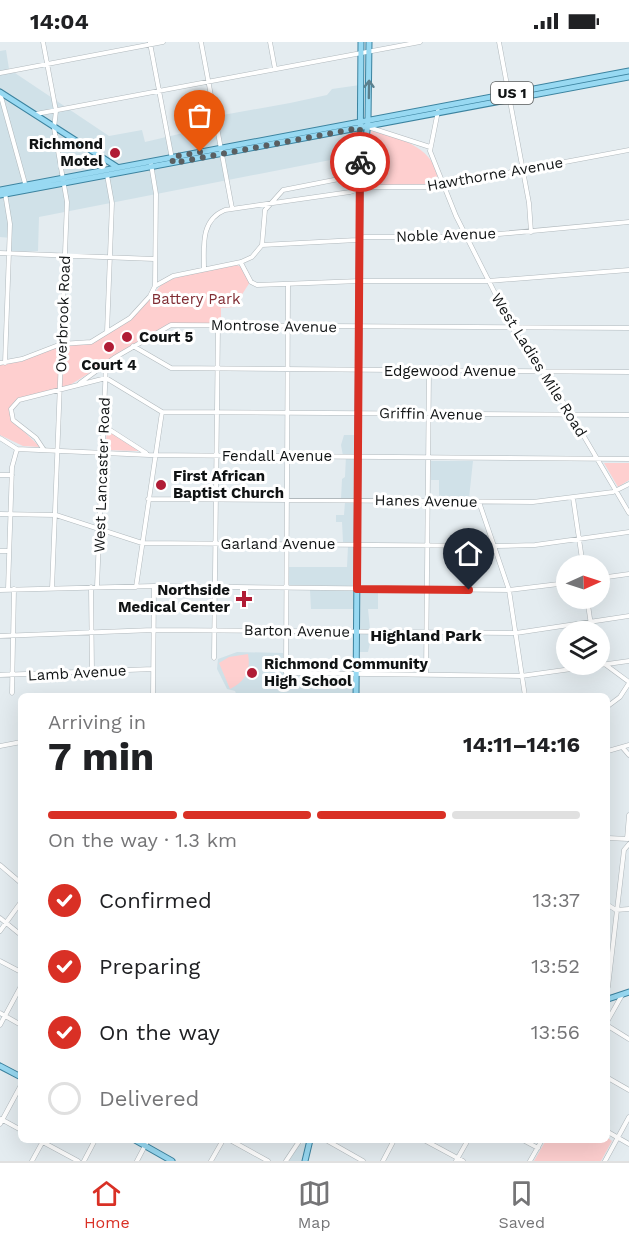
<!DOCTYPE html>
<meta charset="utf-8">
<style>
body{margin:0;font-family:"Work Sans",sans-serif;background:#f2f2f2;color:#202124;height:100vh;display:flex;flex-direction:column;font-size:22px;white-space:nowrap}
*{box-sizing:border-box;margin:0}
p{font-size:20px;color:#757577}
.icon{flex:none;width:33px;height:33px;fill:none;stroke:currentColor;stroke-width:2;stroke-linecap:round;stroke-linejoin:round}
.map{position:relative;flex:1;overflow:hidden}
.sheet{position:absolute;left:18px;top:651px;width:592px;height:450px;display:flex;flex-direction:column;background:#fff;border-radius:9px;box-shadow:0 6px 24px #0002}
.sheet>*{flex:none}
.needle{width:39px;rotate:87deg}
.controls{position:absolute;left:556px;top:513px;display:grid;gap:12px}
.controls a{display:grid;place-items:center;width:54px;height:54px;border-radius:50%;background:#fff;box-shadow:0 6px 24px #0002;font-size:30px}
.pin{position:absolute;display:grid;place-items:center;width:51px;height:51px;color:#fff;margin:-62px -26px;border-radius:50% 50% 50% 0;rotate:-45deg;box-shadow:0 0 6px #0007}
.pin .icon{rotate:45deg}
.courier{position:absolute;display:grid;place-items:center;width:60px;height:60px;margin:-30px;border:4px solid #d93025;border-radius:50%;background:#fff;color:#222;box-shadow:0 2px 8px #0007}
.summary em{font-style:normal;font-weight:700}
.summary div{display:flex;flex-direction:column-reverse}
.summary{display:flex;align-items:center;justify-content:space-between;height:102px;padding:0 30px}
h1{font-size:39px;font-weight:700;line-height:45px}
.bar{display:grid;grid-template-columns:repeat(4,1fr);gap:9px 6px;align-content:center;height:72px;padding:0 30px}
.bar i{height:8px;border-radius:4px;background:#e0e0e0}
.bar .active{background:#d93025}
.bar p{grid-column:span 4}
ol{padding:0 30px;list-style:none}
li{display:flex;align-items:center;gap:18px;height:66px}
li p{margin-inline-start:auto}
li .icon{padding:6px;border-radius:50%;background:#d93025;color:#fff;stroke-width:4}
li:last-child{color:#757577}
li i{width:33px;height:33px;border:3px solid #e0e0e0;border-radius:50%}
.status{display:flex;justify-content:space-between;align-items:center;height:42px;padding:0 30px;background:#fff;direction:ltr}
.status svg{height:16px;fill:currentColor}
.dock{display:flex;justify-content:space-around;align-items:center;height:84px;border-top:2px solid #e0e0e0;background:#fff;font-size:16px;color:#757577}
.dock a{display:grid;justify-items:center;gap:3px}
.dock .active{color:#d93025}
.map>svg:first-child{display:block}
</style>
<div class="status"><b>14:04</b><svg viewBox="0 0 49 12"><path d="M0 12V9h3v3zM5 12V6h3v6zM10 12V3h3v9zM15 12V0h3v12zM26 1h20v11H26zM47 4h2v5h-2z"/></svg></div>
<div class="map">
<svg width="629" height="1119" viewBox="0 0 629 1119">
<rect width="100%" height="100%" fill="#e4ecf0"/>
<path fill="#d0e1e8" d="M6,8L9,27L109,94L142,88L145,100L196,88L195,78L290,61L327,53L332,47L360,43L356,113L39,175L38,209L11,210V196L0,195V9Z
M344,393H356L355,457H341L342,437L345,435L346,414H343L341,403Z
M431,419H473L469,456L439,455V438H431Z
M345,460H354V500H343L342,480H336V473H344Z
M348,504H355L354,544L287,543V525H347Z
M310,548L354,549V567H311Z
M359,548L378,549V567H368L371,597L368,610H359Z
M237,610L283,611V630L288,634L352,636V654H237L235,649L227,647L217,627L218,617Z
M307,1098L303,1119H289L298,1104Z"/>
<path fill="#fecfcf" d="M371,89C401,96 438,106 438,142L366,143Z
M237,223L241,225L250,240L234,265L221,266V282H168L70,343L21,356L10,369L11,377L40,405L23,404L0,393V323L58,305L91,301L134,274L163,241L185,232Z
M107,388L138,408V409L105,408Z
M604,421H629V438L618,445Z
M248,612C251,628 246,639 230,647L219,621L229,615Z
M608,1096L612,1099L601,1119H534L546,1098Z"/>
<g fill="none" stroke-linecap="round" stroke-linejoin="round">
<defs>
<path id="minor" d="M43,0L56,69L54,86L67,160L52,547
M201,0L232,166
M270,0L275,27
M499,0L529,161L531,190
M150,1L172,117
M0,31L163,0
M0,51L26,145
M438,69L430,109L456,174L513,287L569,369L629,471
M36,72L420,0
M368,85L430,105
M151,122L156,152L155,244
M107,133L112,161L107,290
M262,203L357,198L364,195H466L629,180
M0,211L154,217
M241,221L251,240L257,243L360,239H488L629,228
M204,227C204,205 200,178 225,168L350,150L365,145H431L629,108
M288,243L286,631L521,634L629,619
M133,304L171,326L629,330
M0,321L22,317L61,302L91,300L130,276L150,254L155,244L173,234L241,220L252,215L262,203L265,168L283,148L339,137L360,145
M5,321L10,182L5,151
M80,341L114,316L171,283L629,286
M162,370L629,373
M104,384L146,411
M0,396L17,407L149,413L629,417
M44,408L36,396L13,378L11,367L19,358L106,336L162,370
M0,433H12
M573,456L583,524
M148,457L533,460L613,450L629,442
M479,460L509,548L525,654
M0,472L56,473L142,501L496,504L535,503L629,490
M0,509H9
M600,536L629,532
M91,545L92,630
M97,545L106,321
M136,545L162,370
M8,547L12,425L17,407
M0,548L154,544L509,548L567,541
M587,556L592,590
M0,594L153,588L516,591L629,574
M214,616L218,284
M606,623L629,640
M0,633L153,627
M426,633L429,328
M12,651L14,547
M153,654L154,544
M608,664L620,655L629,641
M0,704L21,700
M623,706L629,713
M608,709L629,703
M608,796L628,797
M627,797L629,773
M0,823L21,841
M608,863L616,868L629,867
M0,876L21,893
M0,889L21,860
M0,919L21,930
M608,945L624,808L629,802
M0,971L21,983
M608,978L622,953
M0,983L21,944
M608,984L629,997
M608,1036L629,1048
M1,1077L21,1088
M0,1082L21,1043
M608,1090L629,1102
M39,1098L78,1119
M230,1098L268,1119
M326,1098L363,1119
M424,1098L463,1119
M523,1098L538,1106
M32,1119L43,1099
M84,1119L95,1098
M137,1119L148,1098
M211,1119L223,1098
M286,1119L300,1098
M383,1119L394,1098
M456,1119L468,1098
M530,1119L542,1098
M605,1119L629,1075"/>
<path id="major" d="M0,50L117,125
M363,132L368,78L369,0
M0,148L629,29
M0,153L629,35
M356,654L361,0
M608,957L629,950
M0,1024L21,1035
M135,1098L172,1119
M305,1119L310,1098"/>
</defs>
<use href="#minor" stroke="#b1b9bd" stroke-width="5"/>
<use href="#major" stroke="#3c839f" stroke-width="7"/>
<use href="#minor" stroke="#fff" stroke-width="4"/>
<use href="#major" stroke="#98d9f2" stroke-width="5"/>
</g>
<defs><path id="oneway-shaft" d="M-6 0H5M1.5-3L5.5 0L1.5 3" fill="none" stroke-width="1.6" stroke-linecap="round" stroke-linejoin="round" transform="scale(1.5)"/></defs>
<use stroke="#5b808e" href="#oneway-shaft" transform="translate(369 47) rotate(-89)"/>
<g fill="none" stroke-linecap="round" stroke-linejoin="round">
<path stroke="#5a5f61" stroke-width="6" stroke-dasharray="0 10.8" d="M200,110L172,115L173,121L360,86V120"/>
<path stroke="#d93025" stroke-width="8" d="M360,120L357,547L469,548"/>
</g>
<g fill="#b01c35" stroke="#fff" stroke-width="2">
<circle cx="115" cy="111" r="6"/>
<circle cx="127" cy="295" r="6"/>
<circle cx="109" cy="305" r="6"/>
<circle cx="161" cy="443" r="6"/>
<path d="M241 548h6v6h6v6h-6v6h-6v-6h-6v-6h6z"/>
<circle cx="252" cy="631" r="6"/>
</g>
<g text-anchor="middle" stroke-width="6" stroke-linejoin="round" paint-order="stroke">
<rect fill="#fff" stroke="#585a5a" stroke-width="1.5" x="491" y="40" width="42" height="22" rx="4.5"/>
<g font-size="14" font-weight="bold" fill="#101314">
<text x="512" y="56">US 1</text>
</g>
<g font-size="15" font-weight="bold" fill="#101314" stroke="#fff" text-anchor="start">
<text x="103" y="107" text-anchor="end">Richmond<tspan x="103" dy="17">Motel</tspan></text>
<text x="139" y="300">Court 5</text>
<text x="109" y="328" text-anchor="middle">Court 4</text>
<text x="173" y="439">First African<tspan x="173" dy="17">Baptist Church</tspan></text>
<text x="230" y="553" text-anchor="end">Northside<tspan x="230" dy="17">Medical Center</tspan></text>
<text x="264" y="627">Richmond Community<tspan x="264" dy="17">High School</tspan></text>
</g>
<g font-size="15" fill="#101314" stroke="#fff">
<text transform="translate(495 132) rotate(-10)" y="5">Hawthorne Avenue</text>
<text transform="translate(446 193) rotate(-2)" y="5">Noble Avenue</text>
<text transform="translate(63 272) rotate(-88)" y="5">Overbrook Road</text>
<text transform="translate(274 284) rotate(1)" y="5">Montrose Avenue</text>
<text transform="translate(539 323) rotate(58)" y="5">West Ladies Mile Road</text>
<text x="450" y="334">Edgewood Avenue</text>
<text transform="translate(431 372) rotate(1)" y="5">Griffin Avenue</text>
<text x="277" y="419">Fendall Avenue</text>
<text transform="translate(102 433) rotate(-88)" y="5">West Lancaster Road</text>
<text transform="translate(426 459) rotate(1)" y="5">Hanes Avenue</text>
<text x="278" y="507">Garland Avenue</text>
<text transform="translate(297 589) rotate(1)" y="5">Barton Avenue</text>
<text transform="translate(77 631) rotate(-3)" y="5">Lamb Avenue</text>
</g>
<g font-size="15" fill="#802c33" stroke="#fff">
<text x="196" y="262">Battery Park</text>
</g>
<g font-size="16" font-weight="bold" fill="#101314" stroke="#fff">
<text x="426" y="599">Highland Park</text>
</g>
</g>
</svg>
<div class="controls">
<a><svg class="needle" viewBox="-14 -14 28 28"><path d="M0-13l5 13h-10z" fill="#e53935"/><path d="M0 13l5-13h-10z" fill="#757577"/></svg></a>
<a><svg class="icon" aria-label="layers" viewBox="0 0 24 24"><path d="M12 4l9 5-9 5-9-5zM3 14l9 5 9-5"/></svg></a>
</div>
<div class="pin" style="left:200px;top:110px;background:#ea580c"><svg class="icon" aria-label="bag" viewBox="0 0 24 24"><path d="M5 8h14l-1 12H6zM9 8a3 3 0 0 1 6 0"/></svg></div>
<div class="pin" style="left:469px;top:548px;background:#1f2937"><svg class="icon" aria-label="home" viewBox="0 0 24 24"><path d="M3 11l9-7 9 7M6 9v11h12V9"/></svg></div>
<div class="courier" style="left:360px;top:120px"><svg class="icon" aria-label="bike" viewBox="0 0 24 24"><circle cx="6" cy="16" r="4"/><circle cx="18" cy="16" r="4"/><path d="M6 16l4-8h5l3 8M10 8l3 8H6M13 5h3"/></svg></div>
<section class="sheet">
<div class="summary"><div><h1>7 min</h1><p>Arriving in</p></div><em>14:11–14:16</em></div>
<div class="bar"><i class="active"></i><i class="active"></i><i class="active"></i><i></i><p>On the way · 1.3 km</p></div>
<ol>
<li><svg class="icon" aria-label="check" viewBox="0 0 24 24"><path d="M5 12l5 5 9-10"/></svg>Confirmed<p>13:37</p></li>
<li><svg class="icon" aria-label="check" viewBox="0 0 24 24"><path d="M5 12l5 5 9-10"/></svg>Preparing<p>13:52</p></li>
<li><svg class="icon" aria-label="check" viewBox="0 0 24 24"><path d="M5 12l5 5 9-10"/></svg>On the way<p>13:56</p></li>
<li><i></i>Delivered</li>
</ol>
</section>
</div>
<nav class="dock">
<a class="active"><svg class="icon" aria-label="home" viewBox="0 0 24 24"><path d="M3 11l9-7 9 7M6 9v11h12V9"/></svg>Home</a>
<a><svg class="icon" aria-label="map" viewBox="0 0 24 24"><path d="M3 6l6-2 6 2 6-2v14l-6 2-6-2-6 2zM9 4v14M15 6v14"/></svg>Map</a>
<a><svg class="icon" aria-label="saved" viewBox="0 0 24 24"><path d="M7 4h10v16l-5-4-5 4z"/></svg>Saved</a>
</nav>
